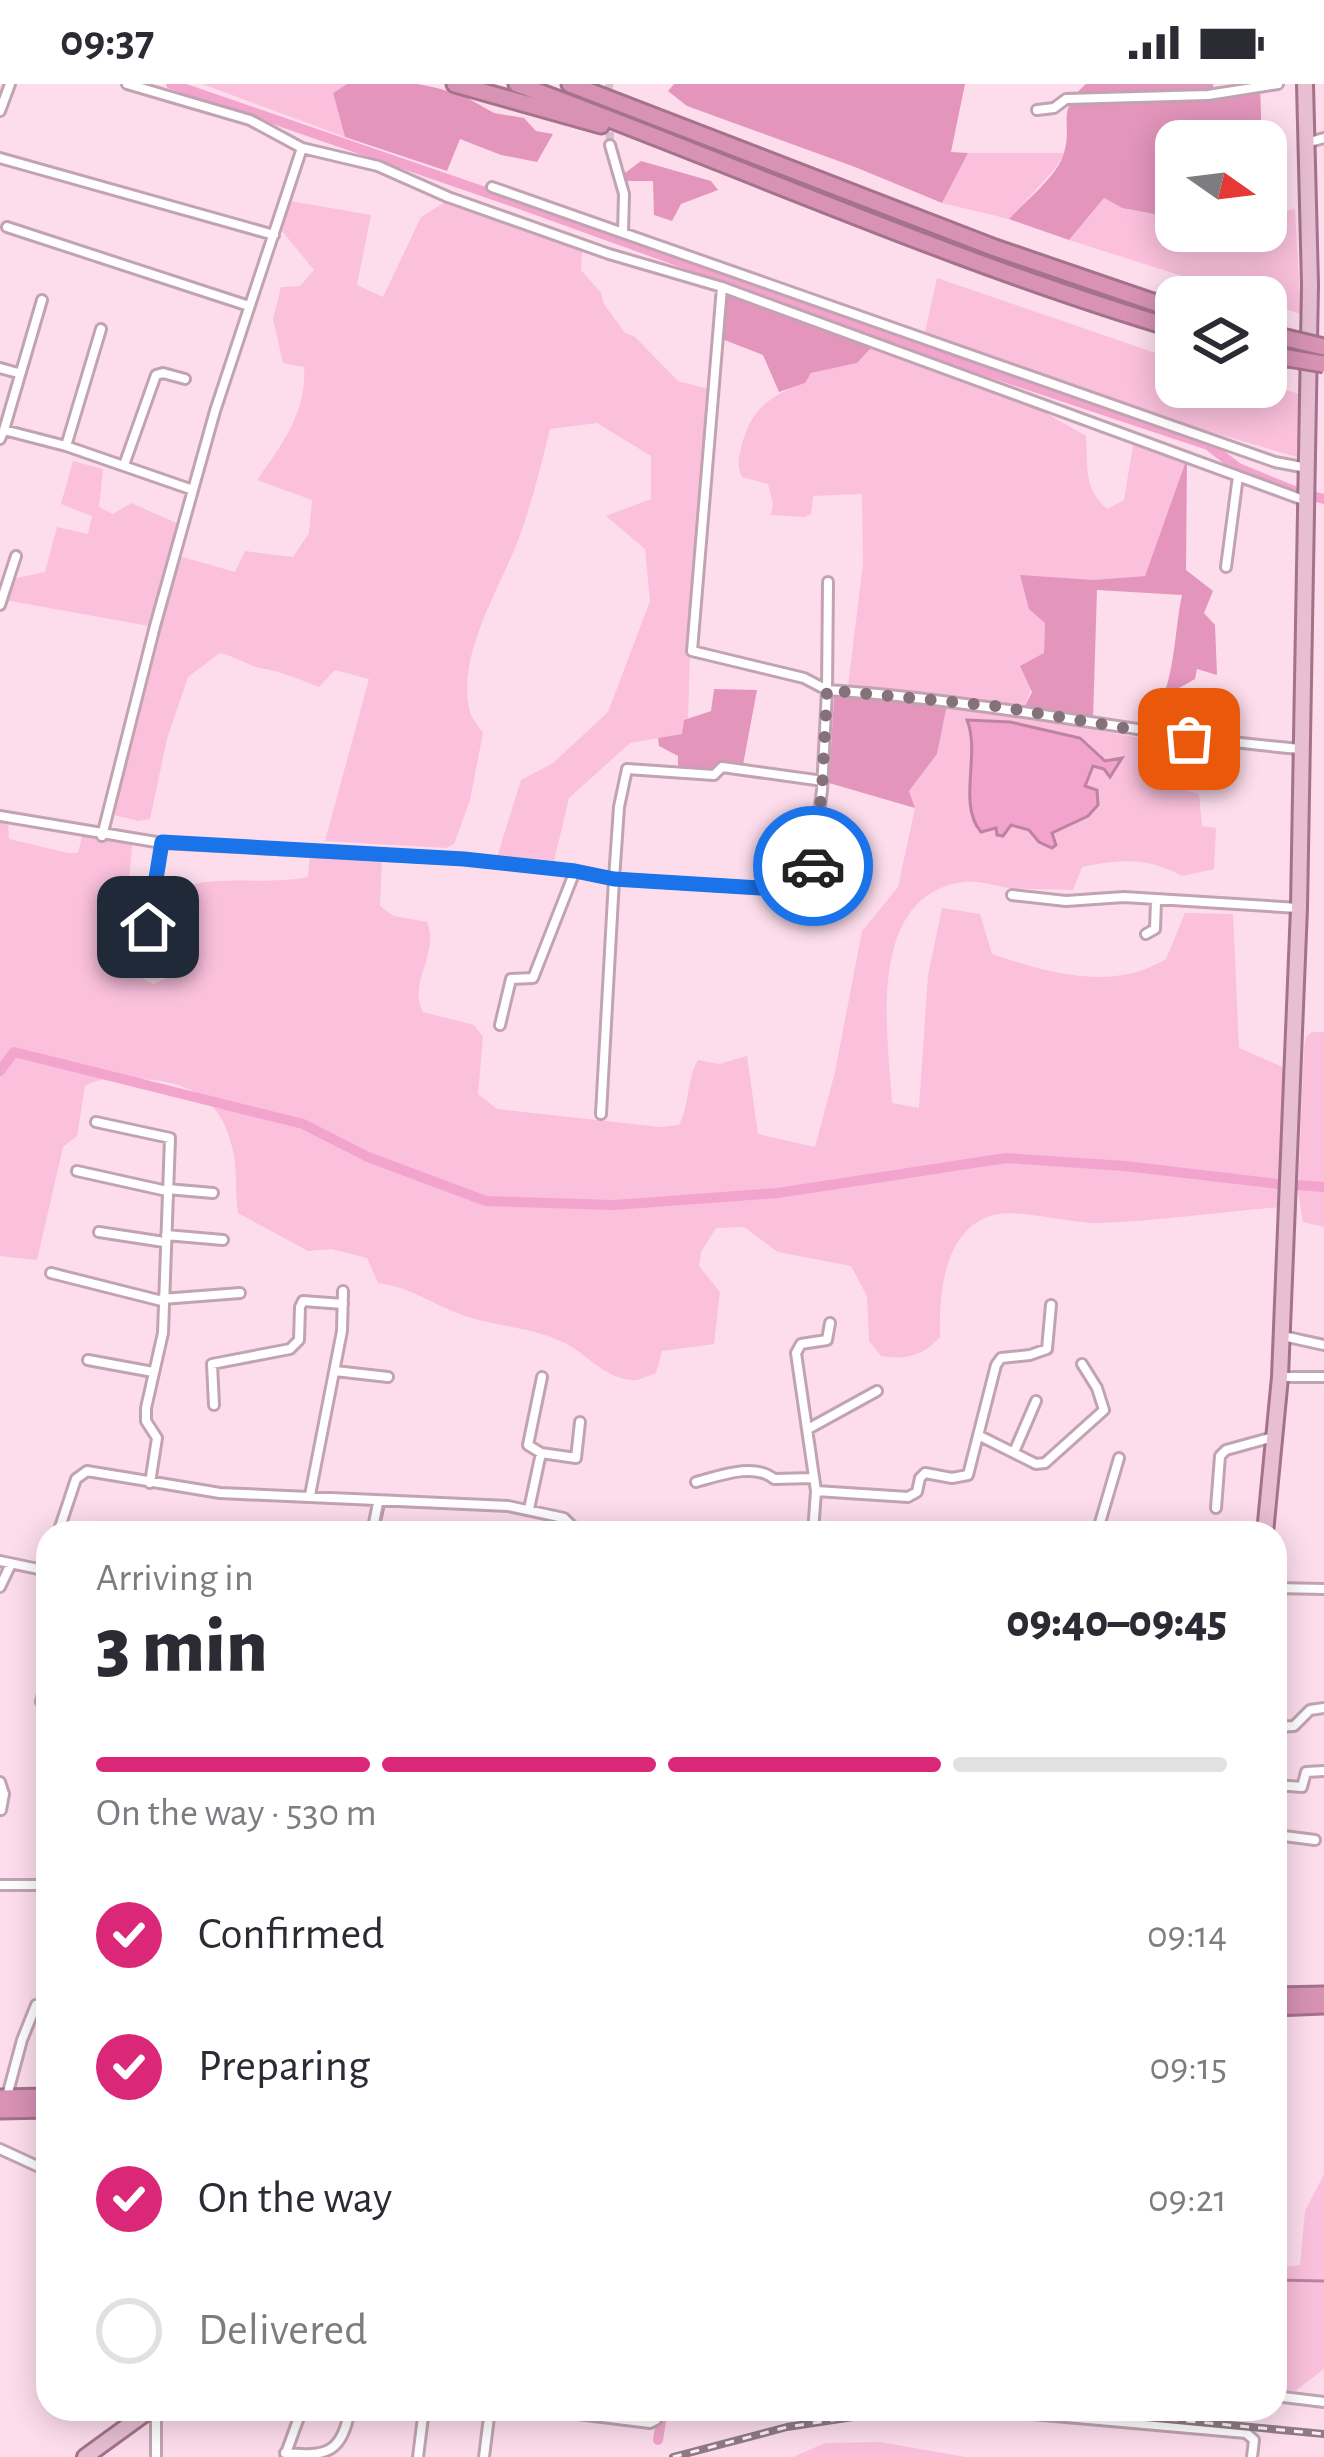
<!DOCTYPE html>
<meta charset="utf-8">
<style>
body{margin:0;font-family:"Alegreya Sans",sans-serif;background:#f2f2f3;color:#2b2b33;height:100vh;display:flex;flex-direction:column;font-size:45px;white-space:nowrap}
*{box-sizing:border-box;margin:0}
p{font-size:39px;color:#7c7c81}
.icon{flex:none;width:66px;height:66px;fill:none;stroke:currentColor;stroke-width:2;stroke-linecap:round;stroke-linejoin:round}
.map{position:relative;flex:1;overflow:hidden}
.side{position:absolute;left:36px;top:1437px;width:1251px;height:900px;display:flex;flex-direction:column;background:#fff;border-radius:36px;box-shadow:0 6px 30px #0003}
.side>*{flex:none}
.needle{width:78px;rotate:104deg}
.tools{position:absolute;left:1155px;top:36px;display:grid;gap:24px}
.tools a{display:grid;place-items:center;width:132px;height:132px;border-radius:24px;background:#fff;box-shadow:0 6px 30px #0003;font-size:60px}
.pin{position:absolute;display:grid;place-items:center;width:102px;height:102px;color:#fff;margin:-51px;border-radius:24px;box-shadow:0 6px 18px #0006}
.courier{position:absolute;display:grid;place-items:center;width:120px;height:120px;margin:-60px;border:9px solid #1a73e8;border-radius:50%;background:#fff;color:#222;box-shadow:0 3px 15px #0007}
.summary em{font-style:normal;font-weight:800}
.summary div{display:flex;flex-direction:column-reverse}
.summary{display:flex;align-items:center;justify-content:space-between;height:204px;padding:0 60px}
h1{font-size:78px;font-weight:800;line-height:90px}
.bar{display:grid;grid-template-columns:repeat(4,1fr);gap:18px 12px;align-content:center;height:144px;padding:0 60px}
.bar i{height:15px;border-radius:9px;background:#e1e1e2}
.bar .current{background:#db2777}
.bar p{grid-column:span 4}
ol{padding:0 60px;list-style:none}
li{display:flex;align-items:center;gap:36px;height:132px}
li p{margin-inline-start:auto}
li .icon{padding:12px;border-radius:50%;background:#db2777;color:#fff;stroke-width:4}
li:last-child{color:#7c7c81}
li i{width:66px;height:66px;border:6px solid #e1e1e2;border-radius:50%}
.status{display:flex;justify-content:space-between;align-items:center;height:84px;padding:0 60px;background:#fff;direction:ltr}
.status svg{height:33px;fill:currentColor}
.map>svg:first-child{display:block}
</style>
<div class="status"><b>09:37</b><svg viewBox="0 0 49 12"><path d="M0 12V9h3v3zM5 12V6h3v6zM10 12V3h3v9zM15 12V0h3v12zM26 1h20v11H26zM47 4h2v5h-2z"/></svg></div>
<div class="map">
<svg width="1324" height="2373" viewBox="0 0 1324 2373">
<rect width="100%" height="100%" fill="#fdddec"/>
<path fill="#fac0dc" d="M202,0H347L333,9L345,53Z
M968,69H1065L1054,86L1009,135L942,119Z
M1104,114L1122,124L1176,134V147H1207L1225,166L1242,159V147H1266V130L1295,125L1301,230L1266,219V213H1248L1069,156Z
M290,117L371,131L357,201L383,213L421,133L447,117L582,167L581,186L601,209L604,220L625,249L635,253L678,297L712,306L692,501L688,634L684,637L683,650L630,659L569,714L554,777L497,773L521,696L553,679L608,628L650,517L645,465L606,432L651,415V372L597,339L550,345C541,382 532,418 519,454C500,505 458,567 469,624C470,632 478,642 483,649L470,716L454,760L446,764L325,757L369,595L335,586L319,603C298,595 280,587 259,584C249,582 235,572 220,569L188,593L167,655L150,735L138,737L114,731L160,544L5,516L12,495L45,488L57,443L88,450L92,432L61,420L73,377L103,385L99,423L113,430L131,419L179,440L172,470L235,488L245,467L293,473L309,449L312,416L257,396C282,361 307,328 304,283L283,279L273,235L281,203L300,202L314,186L282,147Z
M937,194L1176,276V303L1266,301L1300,310L1307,376L1194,343L925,248Z
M872,263L1027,318L1086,352C1088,381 1083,404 1107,425L1124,416L1133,361L1187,374L1145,492L1093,496L1045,539L1044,569L1025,622L848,602L863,480L862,410L813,412L811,430L805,433L771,431L773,420L768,400L742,393C737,382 738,376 741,365C749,327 769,311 805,299L811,289L857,279Z
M947,621L1177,660L1175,689L1182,705L1199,710L1202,742L1216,744L1214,785L1182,792C1148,773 1119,775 1082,783L1073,806C1052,805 1030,806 1009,804C993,802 979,796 963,798C865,812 888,950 892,1019L919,1024L928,891L942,824L980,830L992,870C1048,889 1112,908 1166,875L1185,829L1233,830L1239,964L1285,984L1282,1123C1221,1128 1160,1137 1099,1139C1070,1139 1023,1126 998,1130C943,1141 939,1210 940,1253C923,1272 906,1276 881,1272L869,1257L867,1212L851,1182L778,1168L744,1143L716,1144L701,1168L699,1182L720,1208L714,1260L662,1267L656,1289C647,1292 639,1297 630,1296C602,1292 588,1271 565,1259C531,1242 492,1243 457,1229C427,1217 412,1204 378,1199L367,1174L332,1165L308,1167L238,1129C235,1110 237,1090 234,1072C224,1016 193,998 141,995C122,994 102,992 85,1002L77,1052L63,1063L37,1176L0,1172V729L8,735L9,755L68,769H78L84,745L133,751L126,833L129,842L140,848L142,894L153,900L172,892L181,823L190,801C229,792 269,801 308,793L310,769L382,773L380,822L394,832L427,838C440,870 407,899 423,928L474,941L483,953L478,1010L497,1025L660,1043L679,1041C690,1020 686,997 698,976L719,980L747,972L758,1050L815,1063L835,988L862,847L898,803L915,724L909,707L937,670Z
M1312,948H1324V1143L1303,1138L1298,1107L1304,964L1306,953Z
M1324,2090V2285L1295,2307L1275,2306V2184L1300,2181L1305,2127Z
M880,2358L966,2373H793L825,2359Z"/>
<path fill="#e395bc" d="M347,0H418L437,4L464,12L494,29L524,34L536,47L553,50L537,78L501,71L460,55L447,87L345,53L333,9Z
M674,0H965L951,68L968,69L942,119L855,83L687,22L668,7Z
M1086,0H1213L1214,7L1260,1L1262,57H1176V134L1122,124L1104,114L1069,156L1009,135C1025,117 1057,93 1064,69C1073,38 1055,27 1086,0Z
M641,77L711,97L718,106L681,120L672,137L654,131L653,97H625V89Z
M727,209L872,263L857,279L811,289L805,299L779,308L763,271L722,255Z
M1187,374L1186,486L1213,507L1204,529L1215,541L1217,591L1197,585L1195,595L1179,604L1177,648L1143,642C1176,615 1173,551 1182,511L1097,506L1093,635L1025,622L1032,608L1020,582L1044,569L1045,539L1029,525L1020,491L1093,496L1145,492Z
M714,605L757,606L743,681L721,677L712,687L678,684V672L659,662L658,654L682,650L684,636L711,627Z
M834,613L947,621L937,670L909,707L915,724L829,699Z"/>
<path fill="#f3a4cc" stroke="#be83a1" stroke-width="3" d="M967,636L1010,638L1080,654L1105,677L1122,674L1110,693L1104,685L1093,682L1085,702L1097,706L1098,721L1088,732L1052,749L1056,761L1052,764L1039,758L1029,746L1011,741L1003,752L997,751L996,744L981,748C957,720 981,670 967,636Z"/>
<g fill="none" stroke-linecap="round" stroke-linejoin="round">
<path stroke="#be83a1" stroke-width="3" d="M378,1449L384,1422L469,1424
M1275,2196L1324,2197
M280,2373L298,2325"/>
<path stroke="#f3a4cc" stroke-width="10" d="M171,0L517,119L941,272L1208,361L1238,384L1299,409
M1316,413L1324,415
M0,987L14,968L303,1040L368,1073L486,1117L614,1121L778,1109L1006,1074L1125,1082L1279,1100
M1296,1101L1324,1103
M658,2356L663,2325"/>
<path stroke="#d8bcc9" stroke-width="8" stroke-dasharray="8 4" stroke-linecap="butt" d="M609,0L610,61"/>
<defs>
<path id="street" d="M127,0L250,36L302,64L378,82L448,113L609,170L722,203L1306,417
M1037,26L1054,24L1066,15L1208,11L1278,0
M0,27L10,0
M1306,59L1324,54
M610,61L624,110L623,149
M0,74L274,151
M492,103L1275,378L1307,384
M7,143L249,222
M722,203L692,567L804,594L827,606L828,498
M101,245L66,362L193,406
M0,284L18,289
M4,346L42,216
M0,355L4,346L66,362
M124,381L156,291L163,289L185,295
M1226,483L1238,392
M0,521L16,472
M0,732L162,759L464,775L575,787L614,795L809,807L822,706L827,606C986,616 1141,651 1300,665
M102,752L155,542L215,327L302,64
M1012,811L1066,817L1124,813L1298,824
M149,843L162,759
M1146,850L1155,845L1156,817
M500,941L511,895L533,894L575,787
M601,1030L614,795L619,723L627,685L714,691L722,683L823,697
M96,1038L170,1054L163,1249L146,1324V1337L157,1354L150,1399
M77,1087L167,1107
M167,1105L213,1109
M99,1148L164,1158
M166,1151L223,1156
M51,1189L162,1217
M162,1215L240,1209
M1283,1252L1324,1261
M88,1276L153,1288
M335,1287L388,1293
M542,1293L528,1361L541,1369L576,1374L580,1338
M1282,1293H1324
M214,1321L212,1280L290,1265L299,1256L300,1223L303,1217L343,1220
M808,1345L877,1307
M980,1352L1036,1380L1045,1379L1104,1326L1097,1304L1082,1280
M1014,1368L1036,1317
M696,1398C719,1392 754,1378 774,1395L813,1394
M816,1407L908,1413L917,1408L920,1394L925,1389L952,1394L968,1391L996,1281L1001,1274L1030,1271L1047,1265L1051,1221
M310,1411L342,1247L343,1207
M1216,1424L1220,1372L1226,1366L1273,1353
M529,1425L541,1369
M58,1449L76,1395L87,1387L220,1409L508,1422L564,1434L579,1449
M372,1449L378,1419
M813,1449L816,1407L796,1269L801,1260L827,1256L830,1239
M1097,1449L1119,1374
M0,1477L48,1487
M0,1503L11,1480
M1275,1504L1324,1505
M41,1618L48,1590
M1275,1643L1294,1642L1310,1626L1324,1624
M0,1698L4,1710L1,1726
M1276,1701L1279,1747L1284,1752L1315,1756
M1276,1701L1302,1703L1306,1688L1324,1687
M0,1801H48
M7,2012L22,1956L36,1921
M0,2065L48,2087
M1275,2312L1324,2318
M537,2325L650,2339L656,2336L658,2325
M1027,2325L1032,2330L1246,2349L1254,2356L1252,2373
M285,2369C327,2373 342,2369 350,2325
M286,2369L302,2325
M156,2373V2325
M418,2373L424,2325
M484,2373L490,2325"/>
<path id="primary" d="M1265,1449L1280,1293L1299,824L1310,201L1305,0
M85,2373L151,2325"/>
<path id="highway" d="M455,0L601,41
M517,0C737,81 951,178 1176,245
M570,0L995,164L1176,226
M1266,249L1290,255
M1266,270L1288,274
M1275,1912L1324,1911
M1275,1923L1324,1921
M0,2014L48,2013
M0,2026L48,2025"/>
</defs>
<use href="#street" stroke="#c2a3b1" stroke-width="14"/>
<use href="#primary" stroke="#a4728a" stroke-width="20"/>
<use href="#highway" stroke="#a4728a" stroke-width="21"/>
<use href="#street" stroke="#fff" stroke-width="8"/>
<use href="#primary" stroke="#e7bed2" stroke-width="14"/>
<use href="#highway" stroke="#d792b4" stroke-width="15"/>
<defs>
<path id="rail" d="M1061,2325L1324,2350
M673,2373L787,2343L906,2325"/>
</defs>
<use href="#rail" stroke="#907b85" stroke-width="8"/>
<use href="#rail" stroke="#fef0f6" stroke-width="3" stroke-dasharray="9" stroke-linecap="butt"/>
<defs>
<path id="highway-bridge" d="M1290,255L1324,263
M1288,274L1324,280"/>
</defs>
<use href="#highway-bridge" stroke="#a4728a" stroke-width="21" stroke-linecap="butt"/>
<use href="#highway-bridge" stroke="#d792b4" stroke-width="15"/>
</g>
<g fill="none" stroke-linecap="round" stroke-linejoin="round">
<path stroke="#85717a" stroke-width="12" stroke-dasharray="0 21.6" d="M813,782L822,706L827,606L996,622L1189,655"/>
<path stroke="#1a73e8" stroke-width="15" d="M148,843L162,758L464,775L575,787L614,795L809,807L813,782"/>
</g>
</svg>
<div class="tools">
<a><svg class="needle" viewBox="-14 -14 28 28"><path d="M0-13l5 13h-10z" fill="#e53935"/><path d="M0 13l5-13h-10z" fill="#7c7c81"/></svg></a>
<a><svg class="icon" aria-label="layers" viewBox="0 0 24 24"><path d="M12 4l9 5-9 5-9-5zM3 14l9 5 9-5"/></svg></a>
</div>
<div class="pin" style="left:1189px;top:655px;background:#ea580c"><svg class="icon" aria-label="bag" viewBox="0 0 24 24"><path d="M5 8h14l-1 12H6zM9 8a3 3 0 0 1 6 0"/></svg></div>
<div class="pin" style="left:148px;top:843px;background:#1f2937"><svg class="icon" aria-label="home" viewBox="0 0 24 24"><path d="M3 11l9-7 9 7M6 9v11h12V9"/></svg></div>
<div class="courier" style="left:813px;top:782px"><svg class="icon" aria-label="car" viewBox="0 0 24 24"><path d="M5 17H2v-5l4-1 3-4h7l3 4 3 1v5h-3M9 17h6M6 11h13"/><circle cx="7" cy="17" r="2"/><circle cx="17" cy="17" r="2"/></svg></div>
<section class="side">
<div class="summary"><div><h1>3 min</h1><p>Arriving in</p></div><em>09:40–09:45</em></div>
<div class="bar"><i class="current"></i><i class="current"></i><i class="current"></i><i></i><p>On the way · 530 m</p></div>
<ol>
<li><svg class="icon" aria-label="check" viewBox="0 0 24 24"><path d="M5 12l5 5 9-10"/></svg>Confirmed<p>09:14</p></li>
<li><svg class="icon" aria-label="check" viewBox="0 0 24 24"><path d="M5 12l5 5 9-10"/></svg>Preparing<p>09:15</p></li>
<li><svg class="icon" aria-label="check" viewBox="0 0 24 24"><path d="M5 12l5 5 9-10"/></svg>On the way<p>09:21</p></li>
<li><i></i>Delivered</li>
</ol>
</section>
</div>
